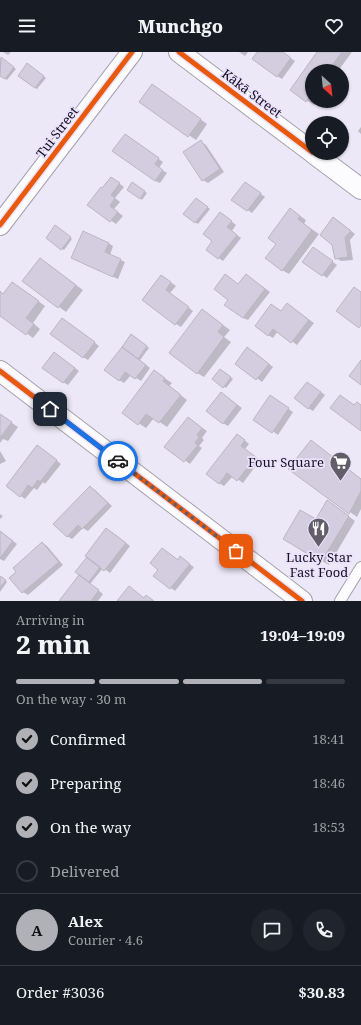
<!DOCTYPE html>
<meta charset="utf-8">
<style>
body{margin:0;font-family:"Noto Serif",serif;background:#20242c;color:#f1f3f6;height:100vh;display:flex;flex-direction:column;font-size:15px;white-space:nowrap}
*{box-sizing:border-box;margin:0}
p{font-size:13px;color:#9ea1a6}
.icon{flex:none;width:22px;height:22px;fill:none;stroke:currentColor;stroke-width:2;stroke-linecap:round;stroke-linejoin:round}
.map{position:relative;height:549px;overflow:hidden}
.panel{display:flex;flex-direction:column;background:#171b24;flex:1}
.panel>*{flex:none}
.needle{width:26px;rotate:153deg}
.tools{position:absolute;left:305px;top:12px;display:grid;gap:8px}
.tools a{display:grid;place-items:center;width:44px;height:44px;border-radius:50%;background:#171b24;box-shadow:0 1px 3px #0004;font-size:20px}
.pin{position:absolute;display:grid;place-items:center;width:34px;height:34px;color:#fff;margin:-17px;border-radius:8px;box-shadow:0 2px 6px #0006}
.courier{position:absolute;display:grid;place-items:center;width:40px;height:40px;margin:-20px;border:3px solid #1a73e8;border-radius:50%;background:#fff;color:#222;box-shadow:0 1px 5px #0007}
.head em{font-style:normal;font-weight:800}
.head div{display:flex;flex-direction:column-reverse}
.head{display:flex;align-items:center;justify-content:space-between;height:68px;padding:0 16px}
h1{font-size:26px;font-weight:800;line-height:30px}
.bar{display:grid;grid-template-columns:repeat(4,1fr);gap:6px 4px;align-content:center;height:48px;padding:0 16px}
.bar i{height:5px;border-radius:3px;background:#363941}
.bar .on{background:#b0b0b7}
.bar p{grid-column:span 4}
.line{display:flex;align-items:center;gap:10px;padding:0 16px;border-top:1px solid #363941}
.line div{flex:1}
.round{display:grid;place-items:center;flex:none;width:42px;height:42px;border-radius:21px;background:#20242c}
ol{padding:0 16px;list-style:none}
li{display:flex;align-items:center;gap:12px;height:44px}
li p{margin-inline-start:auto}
li .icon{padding:4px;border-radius:50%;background:#b0b0b7;color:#111;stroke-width:4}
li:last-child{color:#9ea1a6}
li i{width:22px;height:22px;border:2px solid #363941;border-radius:50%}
header{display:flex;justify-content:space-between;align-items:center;height:52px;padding:0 16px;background:#171b24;font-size:18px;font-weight:800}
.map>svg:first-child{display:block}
</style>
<header><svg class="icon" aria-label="menu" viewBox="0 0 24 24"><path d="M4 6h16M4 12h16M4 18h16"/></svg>Munchgo<svg class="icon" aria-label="heart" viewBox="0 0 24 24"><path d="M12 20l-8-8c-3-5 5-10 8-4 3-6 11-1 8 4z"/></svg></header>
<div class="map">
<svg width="361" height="549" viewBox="0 0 361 549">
<rect width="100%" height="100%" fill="#ede8f7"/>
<path fill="#0003" d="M3,0H11L8,3Z
M239,0H248L245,4Z
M258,0H282L295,9L282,27L277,24Z
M318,0H352L338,19H312V49H317L314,53L291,38Z
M1,6L16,17L7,28L0,23V8Z
M30,14L46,26L37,37L35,36Z
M160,38L207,72L196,88L141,50Z
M361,75V82L358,79Z
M130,86L163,110L159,116L167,121L160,131L155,129Z
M201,90L206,93L224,120L208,131L203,128Z
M116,129L124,135L115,146L120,150L114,157L123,164L116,172L89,153L103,137Z
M246,131L265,145L252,161L233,148Z
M132,132L147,141L142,148L140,146Z
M198,148L210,157L198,172L185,162Z
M290,157L306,168L304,172L319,182L289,222L282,218L277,192Z
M225,164L236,173L232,179L241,186L223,209L207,198L214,189Z
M338,169L355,182L350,188L353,208L341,209L336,206Z
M57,176L72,187L64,198L62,197Z
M108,191L113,194L110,203L125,210L118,227L77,208Z
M318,199L337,213L327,226L303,209Z
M40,207L83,238L66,260L24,229Z
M162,224L176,234L170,241L193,259L181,275L176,272Z
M251,226L270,240L248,268L243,266L239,233Z
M13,231L45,254L33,271L40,277L33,286L0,262V240L4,242Z
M287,252L314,271L297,293L278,279L273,286L268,283Z
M202,258L230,278L224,285L231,290L204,325L197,321Z
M68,270L99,294L88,308L83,305Z
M134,285L149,296L140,308L150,316L141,329L131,323L124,331L119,328Z
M253,299L273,315L262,330L237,311Z
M59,304L79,319L68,333L63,330Z
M154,319L172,331L169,334L187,348L167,375L154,366L146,376L123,361Z
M223,319L233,327L226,336L214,327Z
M308,331L325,343L313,359L308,356Z
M226,344L242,356L228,374L223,371Z
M275,348L293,360L278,383L255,367Z
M0,363L18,375L8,389L3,387L0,391Z
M188,366L207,379L202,386L204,388L199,394L202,396L190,412L166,395Z
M242,386L249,392L245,397L260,408L243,431L233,424L224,434L219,431Z
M42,397L61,412L45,432L43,430L37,438L34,436L25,447L21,444Z
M0,399L6,409L0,412Z
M290,417L361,427V457L357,465Z
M90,435L95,438L112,454L88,479L83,476L72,487L67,484Z
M328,449L355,469L329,513L284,487L316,468Z
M0,462L3,464L0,467Z
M0,479L17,492L4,509L0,507Z
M112,480L130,494L110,521L103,516L90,532L103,542L98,549H60L79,524L84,527Z
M42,491L47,494L63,513L28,543L23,540L17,520Z
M163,497L178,508L185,509L194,515L175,539L171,536L160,517Z
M0,524L7,530L0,540Z"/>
<path fill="#d4cde0" stroke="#bab6c2" d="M257,0H283L291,6L277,25L252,7Z
M317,0H342L328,19H312V42L306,50L290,38Z
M1,5L14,15L5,27L0,24Z
M27,11L44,24L35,36L18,24Z
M152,32L201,67L188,85L139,50Z
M125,82L159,106L155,112L163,118L155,129L112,99Z
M201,88L220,117L202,129L183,100Z
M111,125L120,131L111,143L115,146L110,154L118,160L110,170L87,153L101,135L102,136Z
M132,130L145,139L140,147L127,138Z
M245,130L261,141L247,159L231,148Z
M196,146L208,155L195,171L183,162Z
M290,156L300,164L298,167L312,178L282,219L265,206L276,192L268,186Z
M220,160L232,169L227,175L237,183L218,207L206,198L212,189L203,182Z
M333,165L351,179L345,185L348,205L335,207L332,193L320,183Z
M55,173L71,185L61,198L46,186Z
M83,179L109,191L105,200L121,207L113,225L71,206Z
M313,195L333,209L322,224L302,210Z
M40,206L76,233L58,256L22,229Z
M225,222L238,232L246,222L265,237L243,266L224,253L228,248L214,237Z
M161,223L171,230L166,238L189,255L175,273L142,248Z
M12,230L39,249L26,266L34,272L26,283L0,264V239L3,242Z
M354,235L361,240V273L359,276L336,259Z
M287,251L309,268L291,291L273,277L268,284L255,274L271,252L281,259Z
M202,257L223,273L218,280L224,285L197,322L169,301Z
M62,266L95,290L83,306L50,282Z
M131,282L147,294L138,307L122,295Z
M122,295L146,313L135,327L125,320L119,329L104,318Z
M247,295L269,312L256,328L235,312Z
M54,300L75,316L63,331L42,316Z
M361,308V333L349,324Z
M220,317L231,325L223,336L212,327Z
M154,318L165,326L163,329L181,343L159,371L146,362L138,373L122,361Z
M307,330L321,340L308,357L294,346Z
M221,340L237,353L223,372L206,359Z
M270,343L289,356L272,381L253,368Z
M340,343L354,353L357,350L361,353V379L330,356Z
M0,362L12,370L0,386Z
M188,365L202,376L197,383L199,385L195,391L198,393L184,410L164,395Z
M237,382L245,388L241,394L256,405L237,429L227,421L219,432L206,422Z
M311,388L361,427V439L349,462L288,417Z
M37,393L57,408L40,430L38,428L32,436L28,433L20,445L6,434Z
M90,434L108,451L82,477L78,473L67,485L53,472Z
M327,448L349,464L321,510L283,487L300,458L316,467Z
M106,476L126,491L104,519L85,504Z
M0,479L13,489L0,506Z
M42,490L59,510L22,541L9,526L16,520L13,516Z
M162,496L178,508L180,504L190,512L170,537L153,524L158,518L150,511Z
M87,505L100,515L89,530L75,520Z
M79,523L99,538L91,549H59Z
M0,524L6,528L0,536Z
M129,534L144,546L146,543L154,549H117Z"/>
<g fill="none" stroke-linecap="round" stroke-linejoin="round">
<defs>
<path id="lane" d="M340,549L361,515"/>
<path id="street" d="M179,0L312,100
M313,101L361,137
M0,173L132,0
M0,319L302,549"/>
</defs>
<use href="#lane" stroke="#a5a1ad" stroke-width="12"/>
<use href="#street" stroke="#a5a1ad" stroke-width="22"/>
<use href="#lane" stroke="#fcfcfe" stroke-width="10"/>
<use href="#street" stroke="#fcfcfe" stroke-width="20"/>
<defs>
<path id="cycleway" d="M179,0L312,100
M0,173L132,0
M0,319L302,549"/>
</defs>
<use href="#cycleway" stroke="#eae2fd" stroke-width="8"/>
<use href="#cycleway" stroke="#e8590c" stroke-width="5"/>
</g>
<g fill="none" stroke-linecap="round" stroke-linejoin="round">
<path stroke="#615d69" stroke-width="4" stroke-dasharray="0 7.2" d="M118,409L236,499"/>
<path stroke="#1a73e8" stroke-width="5" d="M50,357L118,409"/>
</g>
<defs>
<symbol id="supermarket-pin" viewBox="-11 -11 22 30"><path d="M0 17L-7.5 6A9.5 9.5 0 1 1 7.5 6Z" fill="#615d69" stroke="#eae2fd"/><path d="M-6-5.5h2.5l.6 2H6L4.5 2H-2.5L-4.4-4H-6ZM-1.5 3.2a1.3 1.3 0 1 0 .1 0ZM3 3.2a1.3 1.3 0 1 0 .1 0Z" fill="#fff"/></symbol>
<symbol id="restaurant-pin" viewBox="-11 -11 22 30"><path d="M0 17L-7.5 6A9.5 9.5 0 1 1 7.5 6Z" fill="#615d69" stroke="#eae2fd"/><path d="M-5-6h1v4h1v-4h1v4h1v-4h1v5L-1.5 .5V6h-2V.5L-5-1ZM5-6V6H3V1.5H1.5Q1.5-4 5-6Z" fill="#fff"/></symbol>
</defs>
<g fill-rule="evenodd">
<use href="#supermarket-pin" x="328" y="398" width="25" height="34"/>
<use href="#restaurant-pin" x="306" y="464" width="25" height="34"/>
</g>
<g text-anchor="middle" stroke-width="3.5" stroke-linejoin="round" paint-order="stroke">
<g font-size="13" fill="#15121d" stroke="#eae2fd">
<text transform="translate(252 41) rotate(37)" y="5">Kākā Street</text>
<text transform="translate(57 80) rotate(-53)" y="5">Tui Street</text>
</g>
<g font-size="13" fill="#15121d" stroke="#eae2fd" text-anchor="end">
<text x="324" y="415">Four Square</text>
<text x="319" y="510" text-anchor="middle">Lucky Star<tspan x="319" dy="15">Fast Food</tspan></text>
</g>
</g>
</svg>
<div class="tools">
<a><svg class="needle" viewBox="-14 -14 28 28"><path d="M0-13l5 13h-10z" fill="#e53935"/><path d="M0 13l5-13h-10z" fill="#9ea1a6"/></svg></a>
<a><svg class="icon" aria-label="locate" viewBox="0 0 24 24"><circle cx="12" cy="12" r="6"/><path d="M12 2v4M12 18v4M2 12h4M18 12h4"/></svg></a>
</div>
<div class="pin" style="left:236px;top:499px;background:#ea580c"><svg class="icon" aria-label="bag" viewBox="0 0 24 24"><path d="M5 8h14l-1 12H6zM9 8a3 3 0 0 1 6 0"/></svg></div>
<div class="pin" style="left:50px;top:357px;background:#1f2937"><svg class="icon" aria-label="home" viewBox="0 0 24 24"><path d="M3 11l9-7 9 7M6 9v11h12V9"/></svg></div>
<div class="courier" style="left:118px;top:409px"><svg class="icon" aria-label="car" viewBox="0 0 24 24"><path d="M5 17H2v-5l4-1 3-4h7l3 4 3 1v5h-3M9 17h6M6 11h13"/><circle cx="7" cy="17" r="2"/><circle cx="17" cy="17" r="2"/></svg></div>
</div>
<section class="panel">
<div class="head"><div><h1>2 min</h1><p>Arriving in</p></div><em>19:04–19:09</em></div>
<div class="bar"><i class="on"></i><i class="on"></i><i class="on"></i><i></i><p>On the way · 30 m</p></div>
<ol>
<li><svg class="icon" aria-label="check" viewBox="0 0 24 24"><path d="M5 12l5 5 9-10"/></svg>Confirmed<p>18:41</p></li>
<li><svg class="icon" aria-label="check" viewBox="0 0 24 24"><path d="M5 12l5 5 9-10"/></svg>Preparing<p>18:46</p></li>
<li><svg class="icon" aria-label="check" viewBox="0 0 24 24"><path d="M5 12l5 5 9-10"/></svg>On the way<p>18:53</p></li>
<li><i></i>Delivered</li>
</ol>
<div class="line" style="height:72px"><b class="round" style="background:#b0b0b7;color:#111">A</b><div><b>Alex</b><p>Courier · 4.6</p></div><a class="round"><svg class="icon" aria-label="chat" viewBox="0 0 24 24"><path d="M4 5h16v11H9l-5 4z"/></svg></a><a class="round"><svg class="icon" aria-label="phone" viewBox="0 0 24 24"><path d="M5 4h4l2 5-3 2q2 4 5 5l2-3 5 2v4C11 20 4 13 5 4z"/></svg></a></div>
<div class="line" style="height:52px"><div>Order #3036</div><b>$30.83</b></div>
</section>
